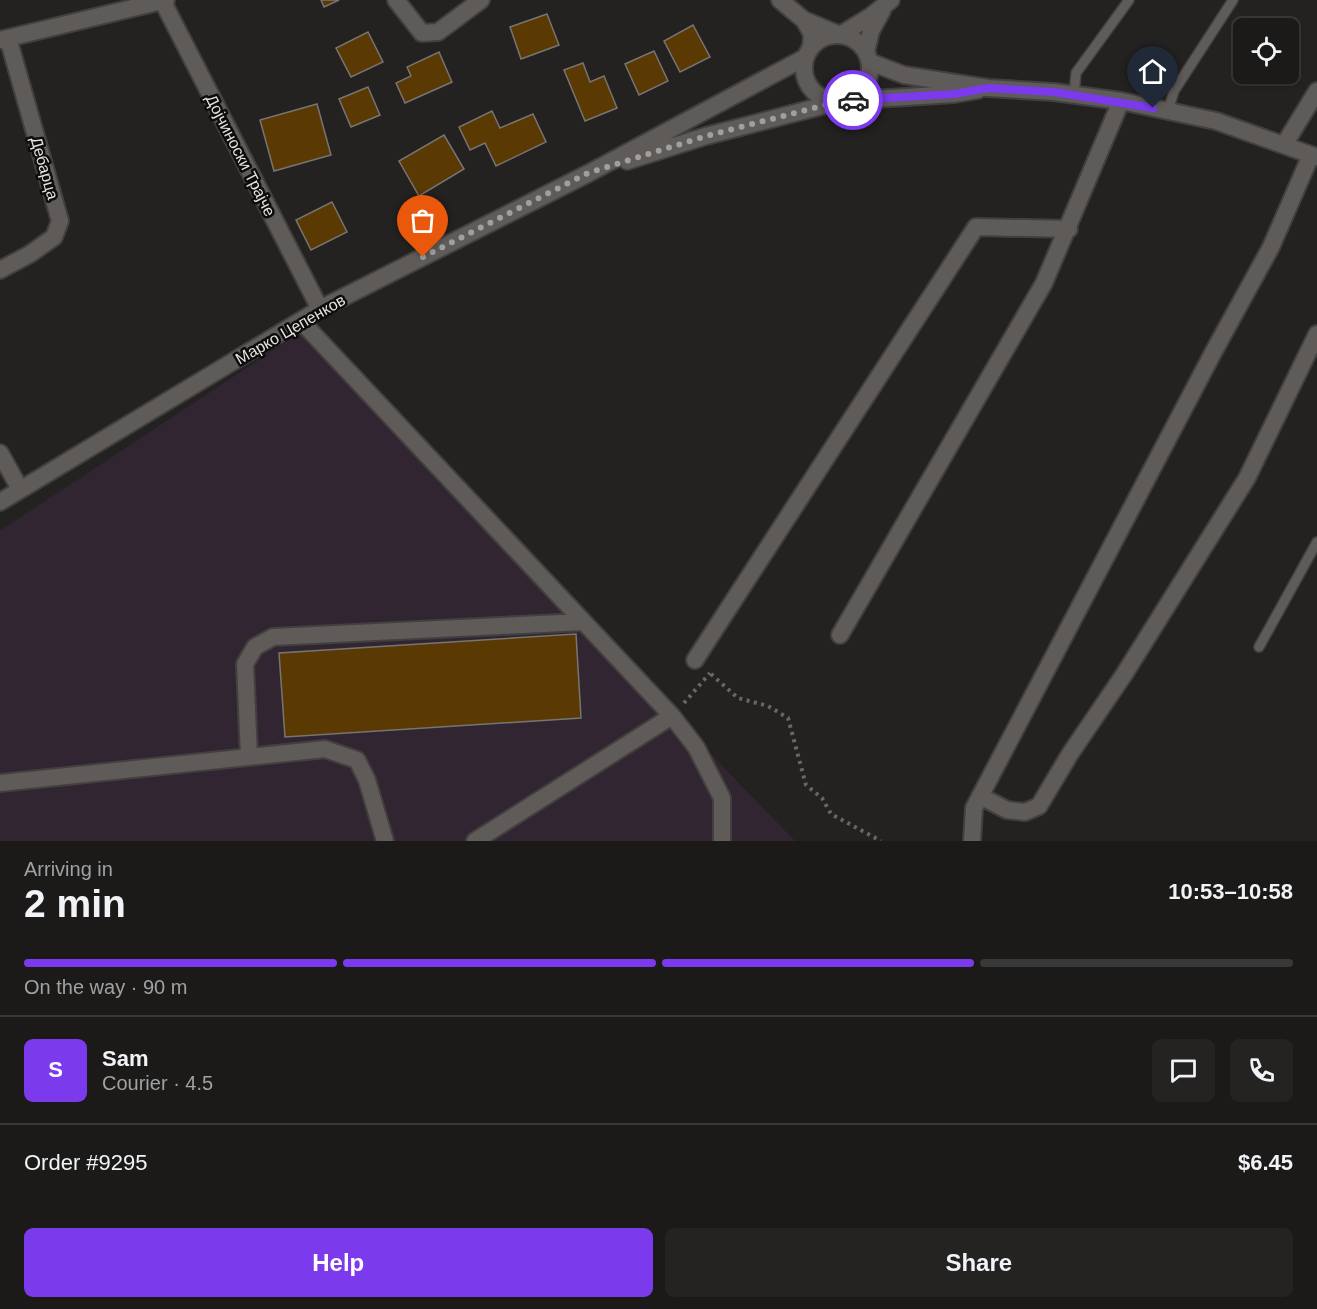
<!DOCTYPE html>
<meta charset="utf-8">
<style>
body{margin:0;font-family:Arial,sans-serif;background:#242322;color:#f1f3f6;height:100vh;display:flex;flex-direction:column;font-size:22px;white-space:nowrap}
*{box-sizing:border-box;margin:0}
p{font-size:20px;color:#a0a1a2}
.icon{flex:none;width:33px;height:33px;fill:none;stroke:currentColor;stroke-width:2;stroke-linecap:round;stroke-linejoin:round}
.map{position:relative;height:841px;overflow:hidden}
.side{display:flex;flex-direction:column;background:#1b1a19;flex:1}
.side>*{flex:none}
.fabs{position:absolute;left:1233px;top:18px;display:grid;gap:12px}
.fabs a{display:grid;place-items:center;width:66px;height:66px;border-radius:9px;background:#1b1a19;box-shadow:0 2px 4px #0004,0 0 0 2px #393838;font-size:30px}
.pin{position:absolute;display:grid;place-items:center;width:51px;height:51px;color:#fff;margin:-62px -26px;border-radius:50% 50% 50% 0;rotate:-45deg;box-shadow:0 0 6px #0007}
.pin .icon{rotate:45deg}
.courier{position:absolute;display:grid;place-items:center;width:60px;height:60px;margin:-30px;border:4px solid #7c3aed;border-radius:50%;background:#fff;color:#222;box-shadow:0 2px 8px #0007}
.summary em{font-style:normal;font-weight:800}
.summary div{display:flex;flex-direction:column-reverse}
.summary{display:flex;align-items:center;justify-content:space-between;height:102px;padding:0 24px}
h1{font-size:39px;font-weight:800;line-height:45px}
.bar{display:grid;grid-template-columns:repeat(4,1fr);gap:9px 6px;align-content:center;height:72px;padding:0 24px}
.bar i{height:8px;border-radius:4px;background:#393838}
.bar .selected{background:#7c3aed}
.bar p{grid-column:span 4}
.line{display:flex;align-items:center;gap:15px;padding:0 24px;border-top:2px solid #393838}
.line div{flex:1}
.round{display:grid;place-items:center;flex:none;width:63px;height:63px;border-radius:9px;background:#242322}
.primary-button{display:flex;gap:12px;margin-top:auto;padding:12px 24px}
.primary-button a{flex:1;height:69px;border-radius:9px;background:#7c3aed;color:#fff;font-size:24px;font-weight:800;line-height:69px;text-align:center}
.primary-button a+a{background:#242322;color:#f1f3f6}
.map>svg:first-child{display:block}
</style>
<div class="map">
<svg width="1317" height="841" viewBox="0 0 1317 841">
<rect width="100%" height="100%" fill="#242221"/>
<path fill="#322532" d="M304,330L583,622L795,841H0V531Z"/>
<path fill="#5a3902" stroke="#777573" stroke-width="1.5" d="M321,0H339L324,7Z
M547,14L559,45L521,59L510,27Z
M693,25L710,57L680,72L664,41Z
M368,32L383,62L351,77L336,48Z
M654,51L668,81L639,95L625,64Z
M439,52L452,82L405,103L396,83L411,76L407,67Z
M583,63L590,82L604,76L617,108L585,121L564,70Z
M368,87L380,115L351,127L339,99Z
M317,104L331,155L274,171L260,120Z
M492,111L500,128L533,114L546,142L496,166L485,143L470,150L459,127Z
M444,135L464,169L419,196L399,161Z
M332,202L347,232L311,250L296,220Z
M576,634L581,718L285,737L279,653Z"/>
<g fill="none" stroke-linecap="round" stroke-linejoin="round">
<defs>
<path id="service" d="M1074,95L1076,73L1129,0
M1168,111L1174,91L1233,0
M1259,647L1317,542"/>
<path id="minor" d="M162,0L320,309
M396,0L422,33L438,32L481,0
M780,0L804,20L840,35
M804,20L812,34L811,47
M0,40L166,0
M870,62L904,75L988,88L1054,92L1121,101L1216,121L1317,157
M841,101L954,94L978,90
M1284,145L1317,91
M0,270L30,254L54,237L60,221L8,38
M301,321L672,716L475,841
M0,453L20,489
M840,635L1044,283L1121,101
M695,660L976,227L1069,229
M672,716L696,747L722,798V841
M249,756L245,664L255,647L273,637L583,622
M0,783L325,749L357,760L367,780L385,841
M980,796L1007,810L1025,812L1039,806L1070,754L1125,673L1247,478L1317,334
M972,841L974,808L1214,351L1271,247L1311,155"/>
<path id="tertiary" d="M840,35L871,16L891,0
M804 68a33 33 0 1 1 66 0a33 33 0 1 1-66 0Z
M866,52L871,31L882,11
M627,161L706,136L841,101
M0,502L320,309L589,173L806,57"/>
</defs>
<use href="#service" stroke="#42403e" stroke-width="12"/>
<use href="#minor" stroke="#42403e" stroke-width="20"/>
<use href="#tertiary" stroke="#42403e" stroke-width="20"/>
<path stroke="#696766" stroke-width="4" stroke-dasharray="3 4.5" stroke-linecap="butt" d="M711,674L738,698L768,706L788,718L806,785L822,798L831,814L881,841
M684,703L710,673"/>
<use href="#service" stroke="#5e5b59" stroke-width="9"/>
<use href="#minor" stroke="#5e5b59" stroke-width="16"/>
<use href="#tertiary" stroke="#5e5b59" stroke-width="16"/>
</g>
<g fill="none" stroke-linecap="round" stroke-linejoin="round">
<path stroke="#a19f9e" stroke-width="6" stroke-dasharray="0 10.8" d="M423,257L588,173L706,136L841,101L853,100"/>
<path stroke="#7c3aed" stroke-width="8" d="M853,100L954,94L988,88L1054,92L1153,108"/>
</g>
<g text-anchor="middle" stroke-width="5" stroke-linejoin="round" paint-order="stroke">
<g font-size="16" fill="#e5e3e2" stroke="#0d0c0b">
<text transform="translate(241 155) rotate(63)" y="6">Дојчиноски Трајче</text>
<text transform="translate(45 168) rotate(74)" y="6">Дебарца</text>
<text transform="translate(290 329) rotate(-30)" y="6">Марко Цепенков</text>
</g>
</g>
</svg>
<div class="fabs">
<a><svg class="icon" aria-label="locate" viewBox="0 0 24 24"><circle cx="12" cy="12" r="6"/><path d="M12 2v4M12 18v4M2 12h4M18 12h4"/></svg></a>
</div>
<div class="pin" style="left:423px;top:257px;background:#ea580c"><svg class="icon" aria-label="bag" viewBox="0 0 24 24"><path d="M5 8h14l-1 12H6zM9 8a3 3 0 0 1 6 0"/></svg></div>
<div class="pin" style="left:1153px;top:108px;background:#1f2937"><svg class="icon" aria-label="home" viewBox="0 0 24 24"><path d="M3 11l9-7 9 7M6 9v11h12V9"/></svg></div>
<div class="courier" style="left:853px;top:100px"><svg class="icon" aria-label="car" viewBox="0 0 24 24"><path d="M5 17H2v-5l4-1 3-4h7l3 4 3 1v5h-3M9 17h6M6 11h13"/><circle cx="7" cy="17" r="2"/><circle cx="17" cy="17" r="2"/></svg></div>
</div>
<section class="side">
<div class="summary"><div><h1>2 min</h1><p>Arriving in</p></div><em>10:53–10:58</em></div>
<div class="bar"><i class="selected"></i><i class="selected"></i><i class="selected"></i><i></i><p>On the way · 90 m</p></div>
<div class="line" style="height:108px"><b class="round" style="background:#7c3aed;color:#fff">S</b><div><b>Sam</b><p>Courier · 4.5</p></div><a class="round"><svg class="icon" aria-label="chat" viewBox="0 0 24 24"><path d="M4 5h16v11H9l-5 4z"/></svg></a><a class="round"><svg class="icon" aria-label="phone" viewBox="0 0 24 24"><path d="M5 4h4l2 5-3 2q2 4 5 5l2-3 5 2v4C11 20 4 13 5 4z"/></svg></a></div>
<div class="line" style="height:78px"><div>Order #9295</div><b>$6.45</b></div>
<div class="primary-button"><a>Help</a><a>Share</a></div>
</section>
